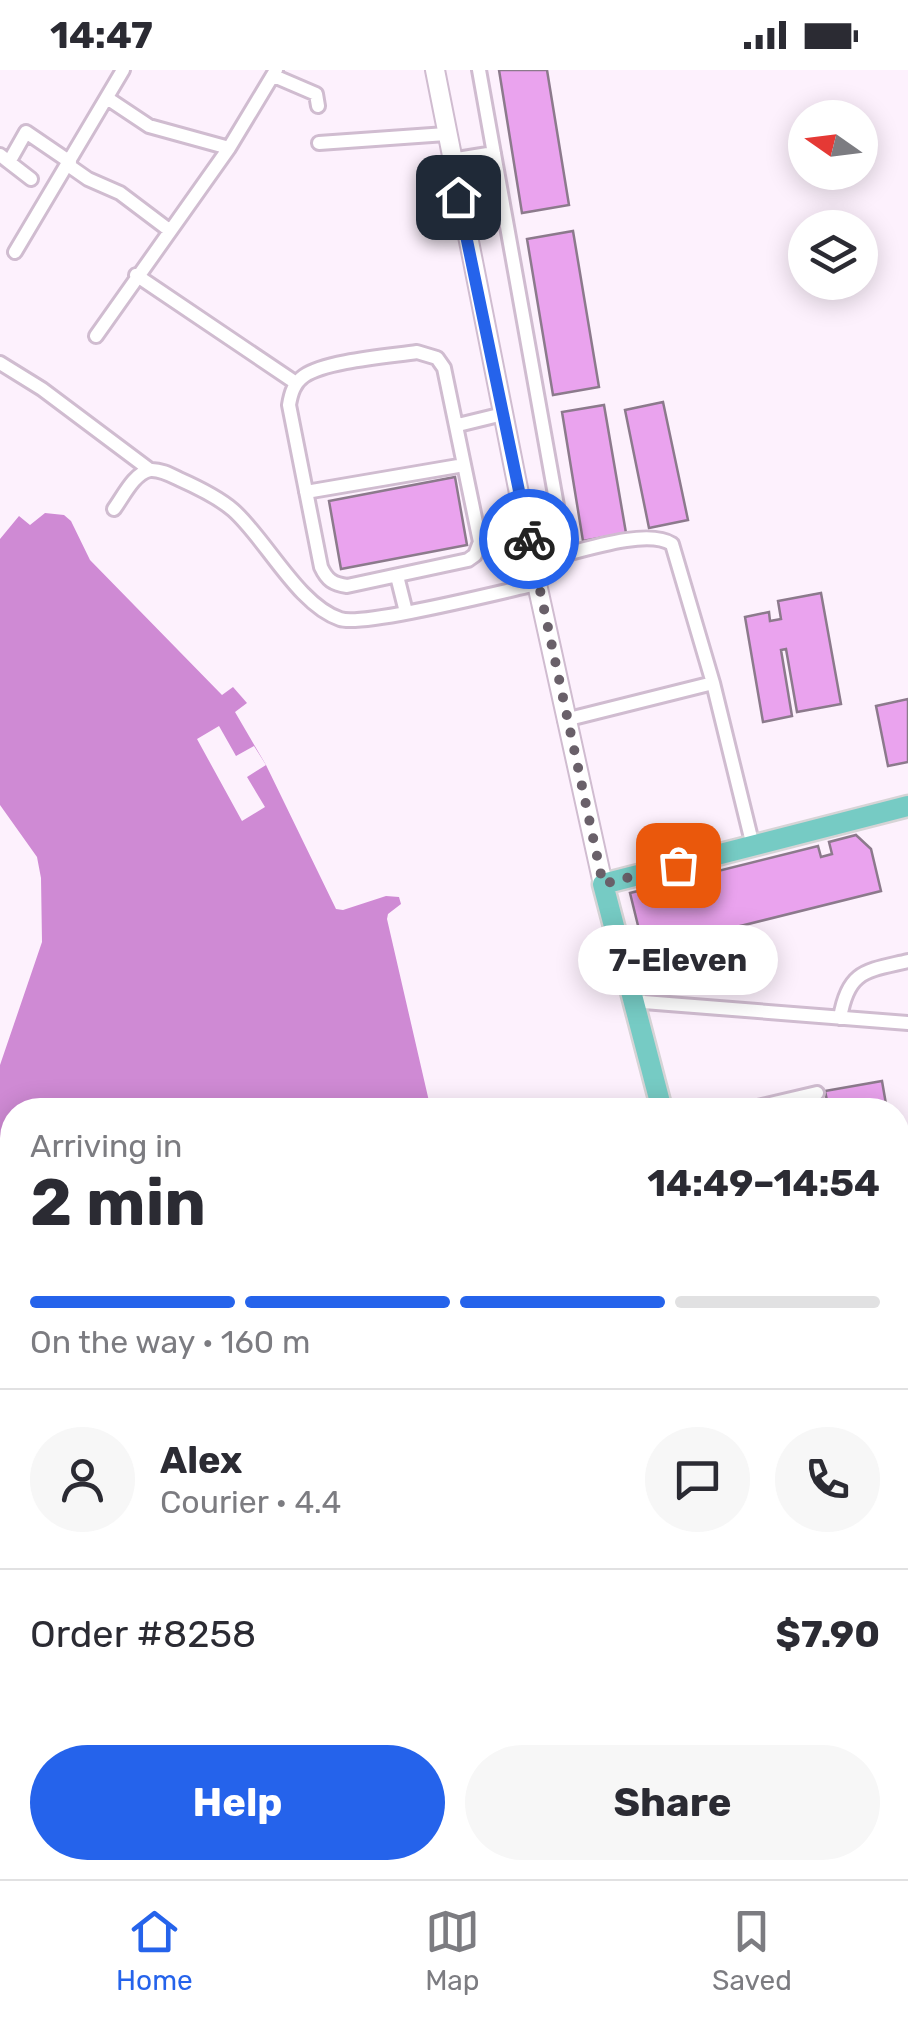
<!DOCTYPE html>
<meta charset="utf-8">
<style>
body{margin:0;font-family:Rubik,sans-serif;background:#f7f7f7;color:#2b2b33;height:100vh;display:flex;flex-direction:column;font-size:38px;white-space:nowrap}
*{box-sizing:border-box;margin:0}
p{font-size:32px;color:#7c7c81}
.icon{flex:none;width:55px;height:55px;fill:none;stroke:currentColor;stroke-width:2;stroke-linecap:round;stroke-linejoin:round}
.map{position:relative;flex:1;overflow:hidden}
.side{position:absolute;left:0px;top:1028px;width:910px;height:782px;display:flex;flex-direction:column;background:#fff;border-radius:40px 40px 0 0;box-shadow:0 5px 25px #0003}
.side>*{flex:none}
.needle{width:65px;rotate:284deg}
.tools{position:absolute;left:788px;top:30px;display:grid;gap:20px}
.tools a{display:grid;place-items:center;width:90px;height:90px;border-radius:50%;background:#fff;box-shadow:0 5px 25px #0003;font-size:50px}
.pin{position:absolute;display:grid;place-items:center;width:85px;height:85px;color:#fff;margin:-42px;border-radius:20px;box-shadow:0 5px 15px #0006}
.courier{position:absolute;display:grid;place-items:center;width:100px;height:100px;margin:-50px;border:8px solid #2563eb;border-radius:50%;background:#fff;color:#222;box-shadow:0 2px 12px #0007}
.bubble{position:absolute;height:70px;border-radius:35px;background:#fff;box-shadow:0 5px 25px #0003;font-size:32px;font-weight:700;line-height:70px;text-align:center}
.headline em{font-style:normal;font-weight:700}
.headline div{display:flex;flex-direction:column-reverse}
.headline{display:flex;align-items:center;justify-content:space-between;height:170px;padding:0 30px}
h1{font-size:65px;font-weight:700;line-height:75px}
.bar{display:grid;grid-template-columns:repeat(4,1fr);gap:15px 10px;align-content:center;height:120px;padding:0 30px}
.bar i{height:12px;border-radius:8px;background:#e1e1e2}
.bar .selected{background:#2563eb}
.bar p{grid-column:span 4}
.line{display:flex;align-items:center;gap:25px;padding:0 30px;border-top:2px solid #e1e1e2}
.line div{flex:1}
.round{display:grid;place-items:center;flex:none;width:105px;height:105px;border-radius:52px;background:#f7f7f7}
.primary-button{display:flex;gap:20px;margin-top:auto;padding:20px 30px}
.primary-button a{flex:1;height:115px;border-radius:60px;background:#2563eb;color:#fff;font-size:40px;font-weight:700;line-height:115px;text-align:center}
.primary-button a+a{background:#f7f7f7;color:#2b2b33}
.status{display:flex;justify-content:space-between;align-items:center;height:70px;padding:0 50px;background:#fff;direction:ltr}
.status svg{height:28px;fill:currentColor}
.dock{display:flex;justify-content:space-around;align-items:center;height:140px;border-top:2px solid #e1e1e2;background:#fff;font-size:28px;color:#7c7c81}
.dock a{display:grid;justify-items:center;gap:5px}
.dock .selected{color:#2563eb}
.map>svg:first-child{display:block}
</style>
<div class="status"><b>14:47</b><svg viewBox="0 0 49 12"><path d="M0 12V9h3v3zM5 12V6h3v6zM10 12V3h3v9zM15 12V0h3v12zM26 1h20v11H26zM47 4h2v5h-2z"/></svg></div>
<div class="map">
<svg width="908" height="1809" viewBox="0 0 908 1809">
<rect width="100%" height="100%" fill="#fdf1fd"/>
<path fill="#cf8ad4" d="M45,443L64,445L71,451L90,490L222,625L233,617L247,633L235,642L266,695L336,839L343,840L386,826L399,827L401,834L388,844L387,849L431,1040H12V1798H679L682,1809H0V995L42,872L41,808L37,787L0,735V469L19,446L30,455Z"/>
<path fill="#fdf1fd" d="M219,656L236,686L254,676L266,695L247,707L265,737L242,751L197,669Z"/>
<path fill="#eaa3ee" stroke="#8c7a8c" stroke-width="2.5" d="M499,0H547L569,135L522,143Z
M573,161L599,317L553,325L527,169Z
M663,332L688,450L649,458L625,340Z
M604,335L626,463L583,471L562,342Z
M455,407L467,475L341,499L329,431Z
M821,523L841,634L797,642L786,579L781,580L792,646L763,652L745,547L769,542L770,551L781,549L778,531Z
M908,629V692L888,696L876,636Z
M856,765L871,779L881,821L644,880L630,823L818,776L821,787L832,784L829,772Z
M882,1011L887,1040H829L825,1021Z
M908,1573V1671L898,1674V1576Z
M908,1704V1793L898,1796V1707Z
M694,1798H771L774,1809H697Z
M819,1798H889L836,1809H821Z"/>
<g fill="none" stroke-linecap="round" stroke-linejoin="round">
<defs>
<path id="street" d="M479,0L566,486
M274,6L316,24L318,36
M107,28L149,56L229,78
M319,73L446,64
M0,85L9,92L26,62L70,92
M451,90L494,83
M9,92L31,109
M68,95L88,109L120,123L169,160
M15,182L123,0
M136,205L296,313
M96,266L229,78L276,0
M417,282L437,288L444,298L480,472L475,485L468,490L347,516C333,514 327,510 321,497L289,335C291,323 294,313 304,306C325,291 390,286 417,282Z
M0,293L42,319L150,400
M458,355L503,344
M306,422L464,395
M114,439C123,427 134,403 150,400C160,399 171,405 179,409C197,417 218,427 233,440C266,469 298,535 340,549C363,557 504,521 537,514
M534,492C568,486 644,456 672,474L713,613L753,776
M397,506L406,542
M565,650L713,613
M631,931L908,953
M840,948C848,900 866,901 908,891
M745,1040L817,1023
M902,1131L898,1105L908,1084
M898,1234L908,1233
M898,1337L908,1376"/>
<path id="secondary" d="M435,0L537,514L603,814
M784,1798L786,1809"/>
<path id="primary" d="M662,1040L603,814L908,736
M898,1283L908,1278"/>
</defs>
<use href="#street" stroke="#d0bcd0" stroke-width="18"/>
<use href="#secondary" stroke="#d0bcd0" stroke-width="22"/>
<use href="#primary" stroke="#d6d4d6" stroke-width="25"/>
<use href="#street" stroke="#fff" stroke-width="12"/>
<use href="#secondary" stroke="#fff" stroke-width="18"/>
<use href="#primary" stroke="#76cbc4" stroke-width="20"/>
</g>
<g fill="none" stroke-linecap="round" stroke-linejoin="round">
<path stroke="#696069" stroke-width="10" stroke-dasharray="0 18" d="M529,469L603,814L678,795"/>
<path stroke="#2563eb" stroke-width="12" d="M458,127L529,469"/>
</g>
</svg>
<div class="tools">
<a><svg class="needle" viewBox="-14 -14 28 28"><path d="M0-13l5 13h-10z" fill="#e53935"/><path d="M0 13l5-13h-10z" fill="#7c7c81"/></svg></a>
<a><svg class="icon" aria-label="layers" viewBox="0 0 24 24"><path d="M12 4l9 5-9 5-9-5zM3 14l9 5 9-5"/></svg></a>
</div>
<div class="pin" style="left:678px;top:795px;background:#ea580c"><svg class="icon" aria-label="bag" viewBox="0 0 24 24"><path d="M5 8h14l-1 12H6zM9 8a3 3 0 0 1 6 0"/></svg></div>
<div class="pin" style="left:458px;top:127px;background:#1f2937"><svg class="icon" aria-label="home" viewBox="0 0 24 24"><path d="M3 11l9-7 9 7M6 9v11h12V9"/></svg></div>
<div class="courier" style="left:529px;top:469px"><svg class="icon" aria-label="bike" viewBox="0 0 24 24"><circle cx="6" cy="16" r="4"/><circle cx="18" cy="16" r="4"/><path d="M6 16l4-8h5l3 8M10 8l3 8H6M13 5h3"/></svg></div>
<div class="bubble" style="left:578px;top:855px;width:200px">7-Eleven</div>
<section class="side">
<div class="headline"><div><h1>2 min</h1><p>Arriving in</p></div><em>14:49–14:54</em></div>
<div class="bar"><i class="selected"></i><i class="selected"></i><i class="selected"></i><i></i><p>On the way · 160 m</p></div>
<div class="line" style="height:180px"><a class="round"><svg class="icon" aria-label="person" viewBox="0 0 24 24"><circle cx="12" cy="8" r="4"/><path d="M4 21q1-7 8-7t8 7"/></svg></a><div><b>Alex</b><p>Courier · 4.4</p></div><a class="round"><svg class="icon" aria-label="chat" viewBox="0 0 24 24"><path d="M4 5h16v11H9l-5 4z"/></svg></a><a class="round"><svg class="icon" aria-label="phone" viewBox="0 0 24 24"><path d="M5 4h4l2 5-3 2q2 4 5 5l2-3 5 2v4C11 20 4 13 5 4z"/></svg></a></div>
<div class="line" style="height:130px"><div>Order #8258</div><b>$7.90</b></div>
<div class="primary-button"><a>Help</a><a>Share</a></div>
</section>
</div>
<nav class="dock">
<a class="selected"><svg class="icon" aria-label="home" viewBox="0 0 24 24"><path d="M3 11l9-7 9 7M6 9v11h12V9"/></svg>Home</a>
<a><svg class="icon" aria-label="map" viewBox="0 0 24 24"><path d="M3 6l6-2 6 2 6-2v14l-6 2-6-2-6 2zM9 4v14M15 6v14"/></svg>Map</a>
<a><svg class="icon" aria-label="saved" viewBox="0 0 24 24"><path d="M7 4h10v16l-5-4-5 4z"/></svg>Saved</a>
</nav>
